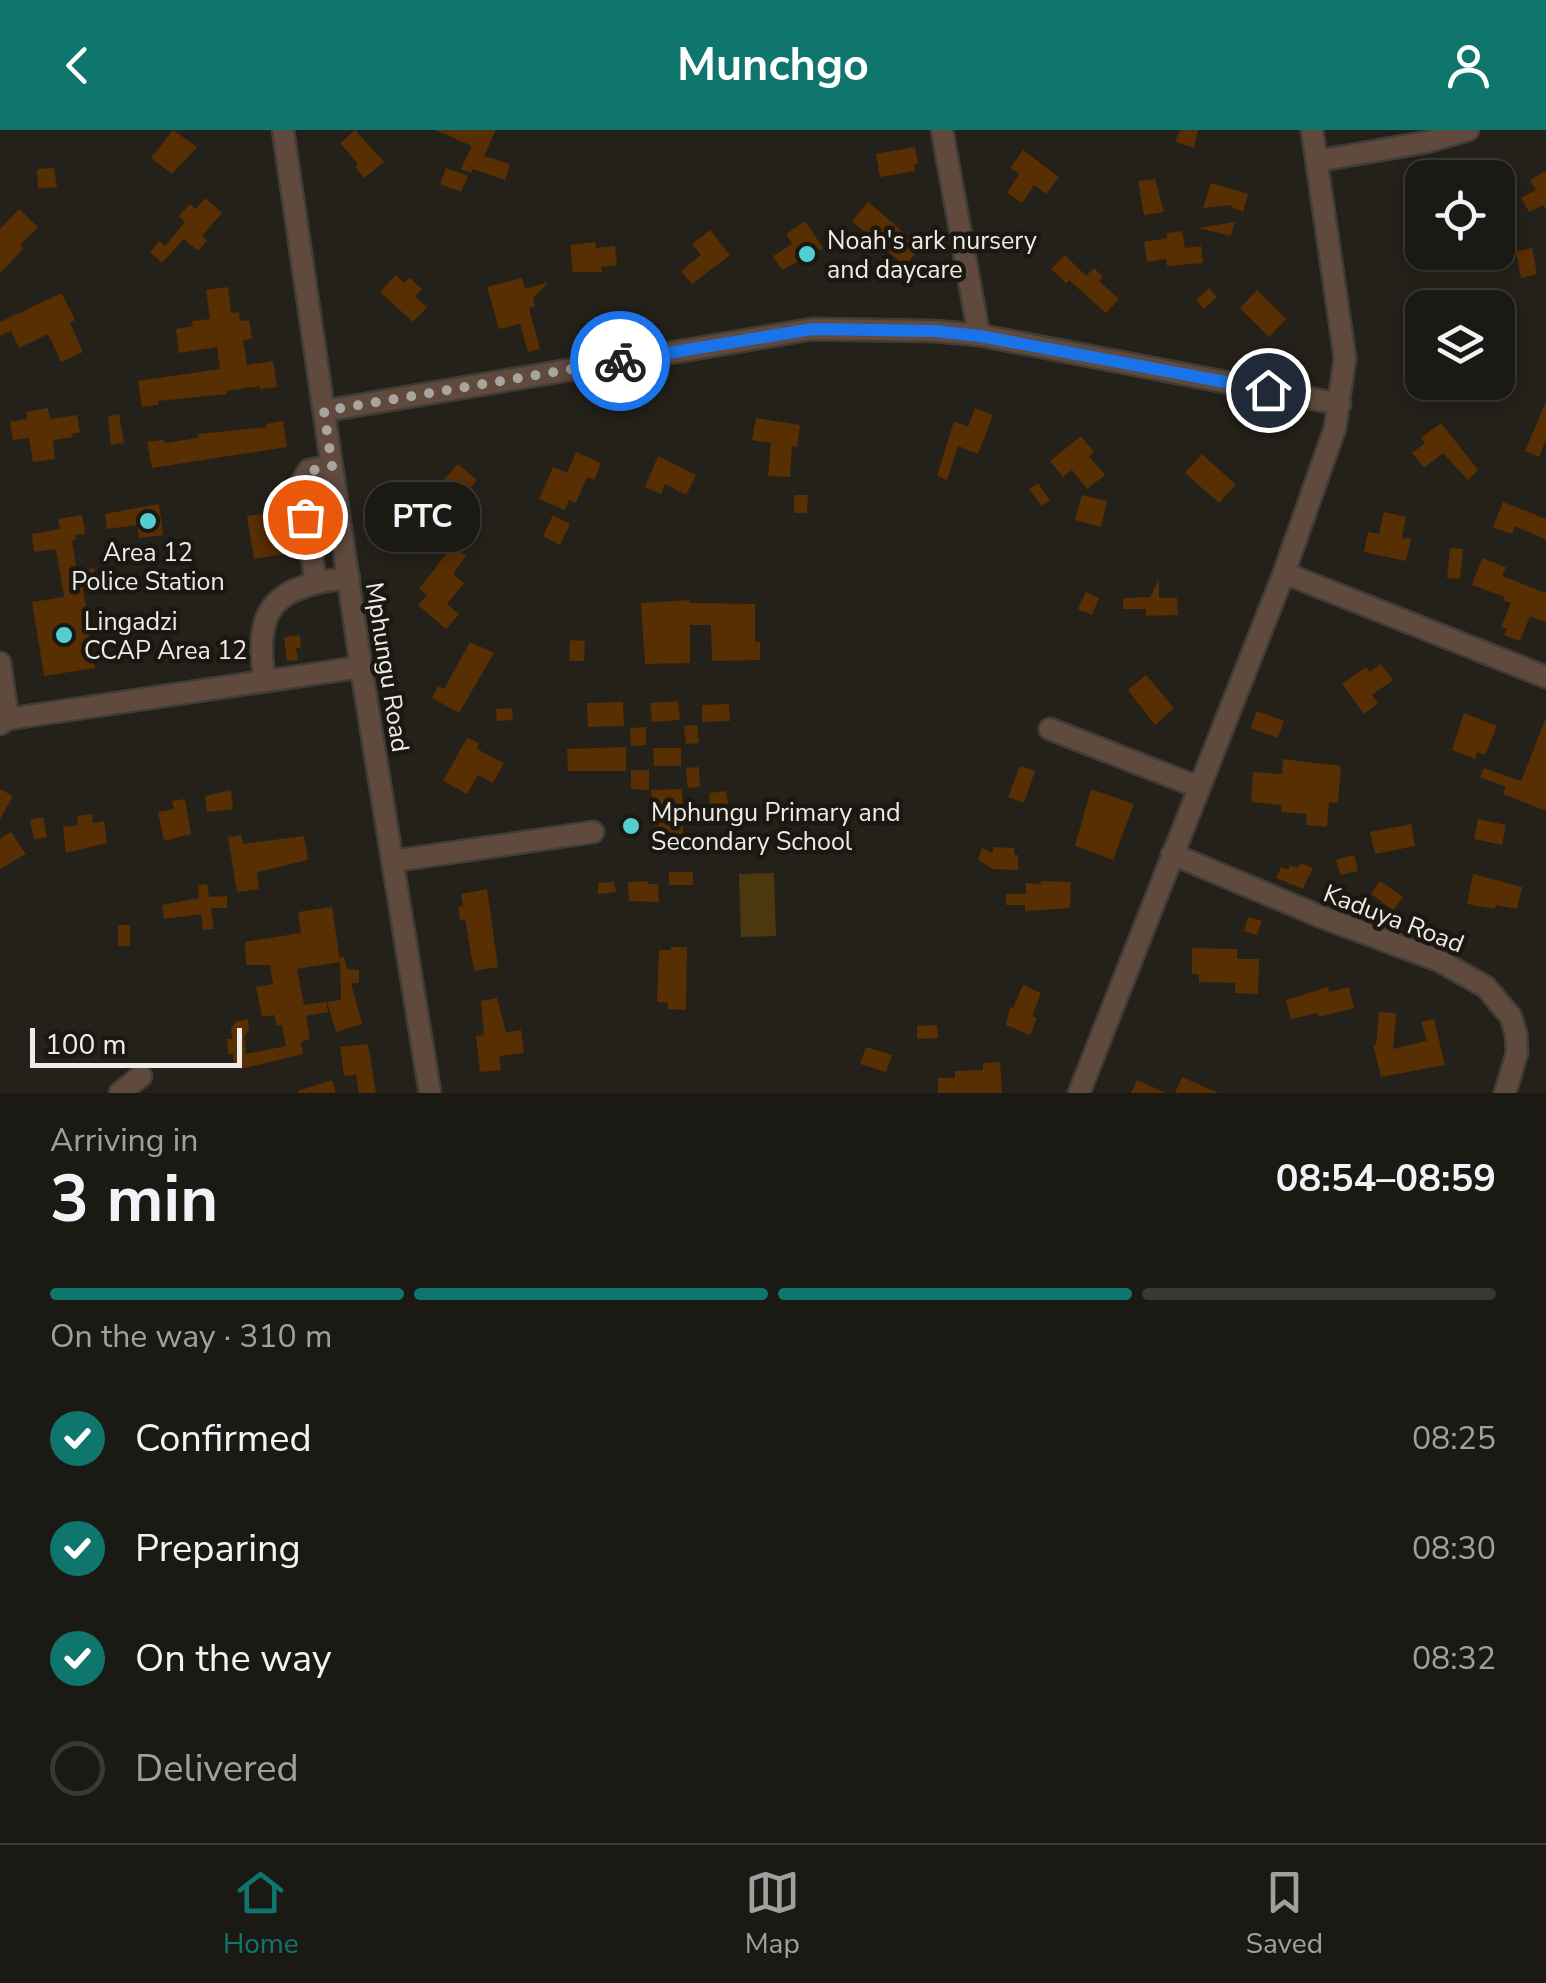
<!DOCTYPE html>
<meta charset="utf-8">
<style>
body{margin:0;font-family:"Nunito Sans",sans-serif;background:#24221d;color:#f1f3f6;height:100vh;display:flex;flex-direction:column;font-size:38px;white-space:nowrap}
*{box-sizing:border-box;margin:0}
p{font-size:32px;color:#a0a0a0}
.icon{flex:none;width:55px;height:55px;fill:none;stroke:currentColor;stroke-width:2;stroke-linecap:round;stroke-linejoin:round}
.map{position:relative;height:963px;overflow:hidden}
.sheet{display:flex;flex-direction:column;background:#1b1914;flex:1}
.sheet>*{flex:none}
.fabs{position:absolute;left:1405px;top:30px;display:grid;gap:20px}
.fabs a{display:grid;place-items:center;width:110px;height:110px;border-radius:20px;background:#1b1914;box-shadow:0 5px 15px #0003,0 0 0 2px #393834;font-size:50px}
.scale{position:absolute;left:30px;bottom:25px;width:212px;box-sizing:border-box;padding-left:10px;border:5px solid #efece8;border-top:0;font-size:28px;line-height:35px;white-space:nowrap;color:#efece8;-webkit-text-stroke:8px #1b1711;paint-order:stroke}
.pin{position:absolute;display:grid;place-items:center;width:85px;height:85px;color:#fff;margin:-42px;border:5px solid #fff;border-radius:50%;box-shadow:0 2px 10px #0007}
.courier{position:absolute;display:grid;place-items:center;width:100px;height:100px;margin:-50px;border:8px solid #1a73e8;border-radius:50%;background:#fff;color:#222;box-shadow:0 2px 12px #0007}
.bubble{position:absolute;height:70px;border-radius:30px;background:#1b1914;box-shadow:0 5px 15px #0003,0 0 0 2px #393834;font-size:32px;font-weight:700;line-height:70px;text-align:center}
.headline em{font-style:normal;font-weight:700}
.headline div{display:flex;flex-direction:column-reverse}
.headline{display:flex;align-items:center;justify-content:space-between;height:170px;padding:0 50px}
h1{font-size:65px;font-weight:700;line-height:75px}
.bar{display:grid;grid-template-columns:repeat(4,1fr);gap:15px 10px;align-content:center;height:120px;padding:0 50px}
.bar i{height:12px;border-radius:8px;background:#393834}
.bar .current{background:#0f766e}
.bar p{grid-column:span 4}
ol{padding:0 50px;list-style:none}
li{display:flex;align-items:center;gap:30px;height:110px}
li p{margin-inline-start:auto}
li .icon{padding:10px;border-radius:50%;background:#0f766e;color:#fff;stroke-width:4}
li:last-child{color:#a0a0a0}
li i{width:55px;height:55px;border:5px solid #393834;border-radius:50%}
header{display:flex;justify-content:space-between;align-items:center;height:130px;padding:0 50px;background:#0f766e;color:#fff;font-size:45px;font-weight:700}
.dock{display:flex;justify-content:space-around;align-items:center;height:140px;border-top:2px solid #393834;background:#1b1914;font-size:28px;color:#a0a0a0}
.dock a{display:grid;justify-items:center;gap:5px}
.dock .current{color:#0f766e}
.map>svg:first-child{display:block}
</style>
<header><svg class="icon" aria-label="back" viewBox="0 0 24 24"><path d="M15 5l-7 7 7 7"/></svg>Munchgo<svg class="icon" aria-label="person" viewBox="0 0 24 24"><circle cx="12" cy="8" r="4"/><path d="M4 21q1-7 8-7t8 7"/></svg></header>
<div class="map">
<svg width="1546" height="963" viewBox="0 0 1546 963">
<rect width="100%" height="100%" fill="#24211a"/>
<path fill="#4c380e" d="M774,743L776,806L741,807L739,744Z"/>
<path fill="#582e03" d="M173,0L197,17L172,44L151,28Z
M355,0L384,32L364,48L355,37L358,34L340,13Z
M435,0H496L484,26L510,34L505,50L473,39L471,43L461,39L472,16Z
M1180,0H1198L1194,18L1175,12Z
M915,17L918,34H914L915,41L880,47L876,24Z
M1023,20L1059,47L1046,64L1034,55L1022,73L1007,63L1019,44L1010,38Z
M54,38L57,57L38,59L37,39Z
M446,38L468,46L461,62L440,54Z
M1546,41V79L1543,75L1529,82L1521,68L1536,60L1530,50Z
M1155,49L1164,82L1144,85L1138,51Z
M1211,53L1248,64L1243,82L1232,78L1231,75L1203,78Z
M205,68L222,83L202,106L207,110L198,121L184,109L162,133L150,122L159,111L165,116L185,92L179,86L190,74L196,79Z
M868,72L921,117L905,136L852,91Z
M19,79L38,97L20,115L24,118L0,143V99Z
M805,91L823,118L782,140L773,126L792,114L786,104Z
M1235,92L1231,106L1199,98Z
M710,100L730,125L692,154L681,141L701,125L692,114Z
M1182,101L1185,118L1201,116L1203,133L1167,136L1166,129L1147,132L1144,112L1167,108V103Z
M595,112L596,118L615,116L617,135L601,137L602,142H573L570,115Z
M1532,118L1537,144L1521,148L1516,122Z
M1430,122H1448L1442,141L1426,136Z
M1065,125L1086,146L1094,138L1103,147L1099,151L1119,169L1106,183L1069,150L1066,153L1051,139Z
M396,145L404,153L410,148L422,159L415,167L427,177L413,192L380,162Z
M522,148L525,159L549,152L533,168L535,176L529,178L540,219L528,222L520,194L499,199L487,157Z
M228,157L231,183L239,182L240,191L249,190L252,209L243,210L247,235L273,231L277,257L260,259V256L227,261V264L158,271V275L142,277L138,251L220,239L217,217L179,223L176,199L193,196L192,191L210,189L206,160Z
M1209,158L1217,167L1204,179L1196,170Z
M1257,160L1286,189L1269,207L1240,178Z
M62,163L75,190L70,193L83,222L61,232L48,204L19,218L11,201L0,206V192Z
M1546,271V310L1539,327L1525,321Z
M48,278L50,289L77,285L80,302L72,304L73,307L53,310L55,329L33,332L29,308L13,310L10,292L27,289L26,282Z
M975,278L993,285L978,324L958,316L947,350L937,346L954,291L968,297Z
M119,284L124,313L111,315L108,286Z
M756,288L800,295L797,317L792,316L790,347L768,346L771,313L752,310Z
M283,291L287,317L152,338L147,312L164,310L165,313L198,308V304L267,297L266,294Z
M1441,293L1478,340L1468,350L1443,323L1424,338L1412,323L1425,313L1421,308Z
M1081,306L1094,322L1089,326L1105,345L1087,359L1072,340L1063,347L1050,331Z
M576,322L601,333L594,350L587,347L576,373L569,370L565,380L539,369L553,337L567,343Z
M1202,324L1236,355L1219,373L1185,343Z
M658,326L696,345L686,365L665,354L661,364L645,357Z
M458,334L477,350L450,381L431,364Z
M1038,353L1050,370L1042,376L1029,359Z
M794,365H808L807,383H794Z
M1082,365L1107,371L1101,397L1075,390Z
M1503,372L1546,389V410L1515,396L1512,404L1493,397Z
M159,374L163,405L139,408L137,395L107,399L105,384Z
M400,379L420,394L412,404L405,399L401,404L388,394Z
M279,381L285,424L254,429L247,386Z
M1384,382L1406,387L1402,408L1411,409L1406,431L1364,422L1368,402L1379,404Z
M82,385L85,404L75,405L76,410L72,411L77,441L94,438L97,455L83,458L95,538L44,546L32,472L64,467L56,419L34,422L32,404L60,399L58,389Z
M553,385L570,394L560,415L543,406Z
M452,416L466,426L453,444L464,453L447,474L459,484L446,499L418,475L427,465L419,459Z
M1450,418L1463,419L1460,449L1447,448Z
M1482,428L1506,437L1502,446L1546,463V493L1530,486L1520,511L1504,505L1507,499L1501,497L1511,473L1503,470L1505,467L1472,455Z
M1159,449V468H1177L1178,485L1146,486V479H1123V468L1150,467Z
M1086,462L1099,468L1092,485L1078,479Z
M690,470V473L755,474V512H760V530L712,531L711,495H690V533L645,534L641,473Z
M300,505L301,518H296L298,530L287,531L284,507Z
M570,510L585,511L584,531H569Z
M470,512L494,523L459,583L432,568L438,556L444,559Z
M1381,534L1393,550L1372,565L1378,573L1364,584L1342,554L1366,537L1370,542Z
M1146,545L1174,578L1155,595L1128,560Z
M678,571L680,590L652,592L650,573Z
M623,572L624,596L588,597L587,573Z
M729,574L730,591L702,592V575Z
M512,578L513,590L497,591L496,579Z
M1257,581L1284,591L1278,608L1250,598Z
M1464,583L1497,596L1485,625L1477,622L1475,629L1452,620Z
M1546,588V681L1503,664L1506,657L1480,647L1484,638L1521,651Z
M697,595L699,613L686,614L684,596Z
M646,597V615L631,616L630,598Z
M467,608L479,613L477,619L504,633L493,653L478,645L467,664L443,651Z
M626,617V641H568L567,619Z
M653,618H681V636H654Z
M1283,629L1341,636L1338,673L1329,672L1327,697L1306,695L1307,684L1281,682L1282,675L1251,672L1253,642L1282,644Z
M1020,636L1035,641L1024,673L1008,667Z
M699,637L700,657L688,658L686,638Z
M631,640H649V660L631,659Z
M0,659L13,666L0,689Z
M682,659L683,704L670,706L671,711L656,712L651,660Z
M1091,659L1134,674L1113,730L1075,716Z
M231,660L233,679L207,682L205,666Z
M726,661L728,674L710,676L709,663Z
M185,669L191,704L164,711L158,682L174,679L172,671Z
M92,684L93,693L104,691L107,713L66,723L63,697L78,695L77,686Z
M43,687L47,707L34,710L30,690Z
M1478,689L1506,695L1502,715L1474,709Z
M1411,694L1415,716L1375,724L1370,702Z
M11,702L26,724L0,739V709Z
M241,705L243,714L304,706L308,730L257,742L259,759L237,762L228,707Z
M993,717L1014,718V725H1018V740L993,739L978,730L982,718L993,723Z
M1354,725L1358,741L1340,745L1336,730Z
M1301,733L1313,738L1303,759L1276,748L1281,737L1288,740L1290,735L1298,738Z
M669,742H693V755H669Z
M1473,744L1522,757L1517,779L1496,775L1495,779L1467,774Z
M647,751L648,754H658L659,772L629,771L628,752Z
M1041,751L1071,752L1070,778L1025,781V775H1006V764H1026V753L1041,754Z
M1380,751L1403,767L1393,780L1371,764Z
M614,752L616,762L598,764V753Z
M207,754L209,767L227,766V778H211L214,799L203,800L201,784L164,789L162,775L199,768L198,755Z
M487,759L498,837L474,841L465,789L460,790L458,777L463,776L461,764Z
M332,777L340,831V828L344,827L347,839L359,840V853H351L362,894L336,902L327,872L341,870L340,832L297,839L304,875L326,872L328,882L306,886L310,909L301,912L303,924L241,939L234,933L233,924H228L227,909H232L231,898L237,891L248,889L249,900L244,907L246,924L286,916L282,895L277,896L274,885L262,887L256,857L273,854L270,835H246L245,812L301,803L298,782Z
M1248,787L1262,791L1257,805L1244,801Z
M118,795H130V816H118Z
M671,817H687L686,880L668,879V873L657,872L659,820H671Z
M1192,818L1237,819V829H1259L1258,864L1235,863V853L1199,852V844H1192Z
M1023,855L1041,863L1032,886L1037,888L1030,905L1006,895L1010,877L1013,878Z
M1328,857L1329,862L1349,857L1354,878L1319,887L1318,883L1291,889L1286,870Z
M497,868L506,902L521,900L524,923L499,926L501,940L480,942L476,906L484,905L481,871Z
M1379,882L1396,883L1393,919L1427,911L1421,892L1434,889L1445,935L1381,947L1373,915H1376Z
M937,895L938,908L917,909V896Z
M368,914L376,963H359L356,945L344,946L340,917Z
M866,917L892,925L886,942L860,934Z
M1000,932L1002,963H938V948H955V941L983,940V933Z
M1182,947L1219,963H1175Z
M332,950L336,963H298V961Z
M1137,950L1166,963H1131Z"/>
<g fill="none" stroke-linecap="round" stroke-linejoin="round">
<defs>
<path id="minor" d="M283,0L361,537L430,963
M942,0L979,205
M1317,31L1427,12L1468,0
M324,281L812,199L934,201L979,205L1340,274
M1284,443L1546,547
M316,452L300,355L309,340L332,336
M0,533L8,589
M265,551C252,476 277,455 349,448
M0,594L8,589L361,537
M1050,599L1198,657
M1172,724L1324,788L1440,831L1486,857L1511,887L1516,904L1517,923L1505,963
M393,731L593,702
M120,963L141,946
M1079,963L1284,443L1335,298L1345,228L1312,0"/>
</defs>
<use href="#minor" stroke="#403d37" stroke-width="25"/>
<use href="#minor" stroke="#604a3e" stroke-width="20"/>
</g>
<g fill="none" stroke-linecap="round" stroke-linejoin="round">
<path stroke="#a8a5a0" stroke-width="10" stroke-dasharray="0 18" d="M305,387C300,353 292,342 332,336L324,281L620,231"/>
<path stroke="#1a73e8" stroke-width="12" d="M620,231L812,199L934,201L980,206L1268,260"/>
</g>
<g fill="#52cdd0" stroke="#1b1711" stroke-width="4">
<circle cx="807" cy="124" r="10"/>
<circle cx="148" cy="391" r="10"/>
<circle cx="64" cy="505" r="10"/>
<circle cx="631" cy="696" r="10"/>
</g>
<g text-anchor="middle" stroke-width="9" stroke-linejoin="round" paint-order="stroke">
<g font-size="25" fill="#efece8" stroke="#1b1711" text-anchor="start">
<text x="827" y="119">Noah's ark nursery<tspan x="827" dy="29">and daycare</tspan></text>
<text x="148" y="431" text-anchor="middle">Area 12<tspan x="148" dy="29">Police Station</tspan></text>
<text x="84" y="500">Lingadzi<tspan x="84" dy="29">CCAP Area 12</tspan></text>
<text x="651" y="691">Mphungu Primary and<tspan x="651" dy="29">Secondary School</tspan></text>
</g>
<g font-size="25" fill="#efece8" stroke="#1b1711">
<text transform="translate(388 537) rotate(81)" y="9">Mphungu Road</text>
<text transform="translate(1394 788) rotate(21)" y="9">Kaduya Road</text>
</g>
</g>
</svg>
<div class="fabs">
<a><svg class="icon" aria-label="locate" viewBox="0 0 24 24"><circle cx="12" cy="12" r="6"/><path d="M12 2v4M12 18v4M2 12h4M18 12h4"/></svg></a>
<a><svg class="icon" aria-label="layers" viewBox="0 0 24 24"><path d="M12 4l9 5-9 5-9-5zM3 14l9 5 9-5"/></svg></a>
</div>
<div class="scale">100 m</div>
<div class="pin" style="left:305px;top:387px;background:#ea580c"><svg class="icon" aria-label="bag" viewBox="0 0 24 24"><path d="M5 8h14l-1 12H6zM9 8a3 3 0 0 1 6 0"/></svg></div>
<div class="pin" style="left:1268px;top:260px;background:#1f2937"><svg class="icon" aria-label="home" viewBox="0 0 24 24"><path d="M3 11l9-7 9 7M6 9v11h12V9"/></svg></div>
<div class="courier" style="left:620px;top:231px"><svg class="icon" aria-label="bike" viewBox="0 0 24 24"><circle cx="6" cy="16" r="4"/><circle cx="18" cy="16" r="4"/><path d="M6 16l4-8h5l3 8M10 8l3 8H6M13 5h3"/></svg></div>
<div class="bubble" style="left:365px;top:352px;width:115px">PTC</div>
</div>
<section class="sheet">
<div class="headline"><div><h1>3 min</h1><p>Arriving in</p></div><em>08:54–08:59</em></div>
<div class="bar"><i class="current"></i><i class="current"></i><i class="current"></i><i></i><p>On the way · 310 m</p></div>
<ol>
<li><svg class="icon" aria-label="check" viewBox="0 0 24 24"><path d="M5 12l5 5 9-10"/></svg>Confirmed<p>08:25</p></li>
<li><svg class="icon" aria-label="check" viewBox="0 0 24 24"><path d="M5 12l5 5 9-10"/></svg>Preparing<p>08:30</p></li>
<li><svg class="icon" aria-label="check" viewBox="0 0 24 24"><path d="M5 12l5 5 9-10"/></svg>On the way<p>08:32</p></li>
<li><i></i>Delivered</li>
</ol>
</section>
<nav class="dock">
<a class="current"><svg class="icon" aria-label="home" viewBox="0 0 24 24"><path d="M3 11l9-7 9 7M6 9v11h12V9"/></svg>Home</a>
<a><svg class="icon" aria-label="map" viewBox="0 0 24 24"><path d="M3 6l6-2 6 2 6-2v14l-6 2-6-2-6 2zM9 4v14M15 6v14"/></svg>Map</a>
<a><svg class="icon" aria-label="saved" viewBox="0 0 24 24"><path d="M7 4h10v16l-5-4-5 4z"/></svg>Saved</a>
</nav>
